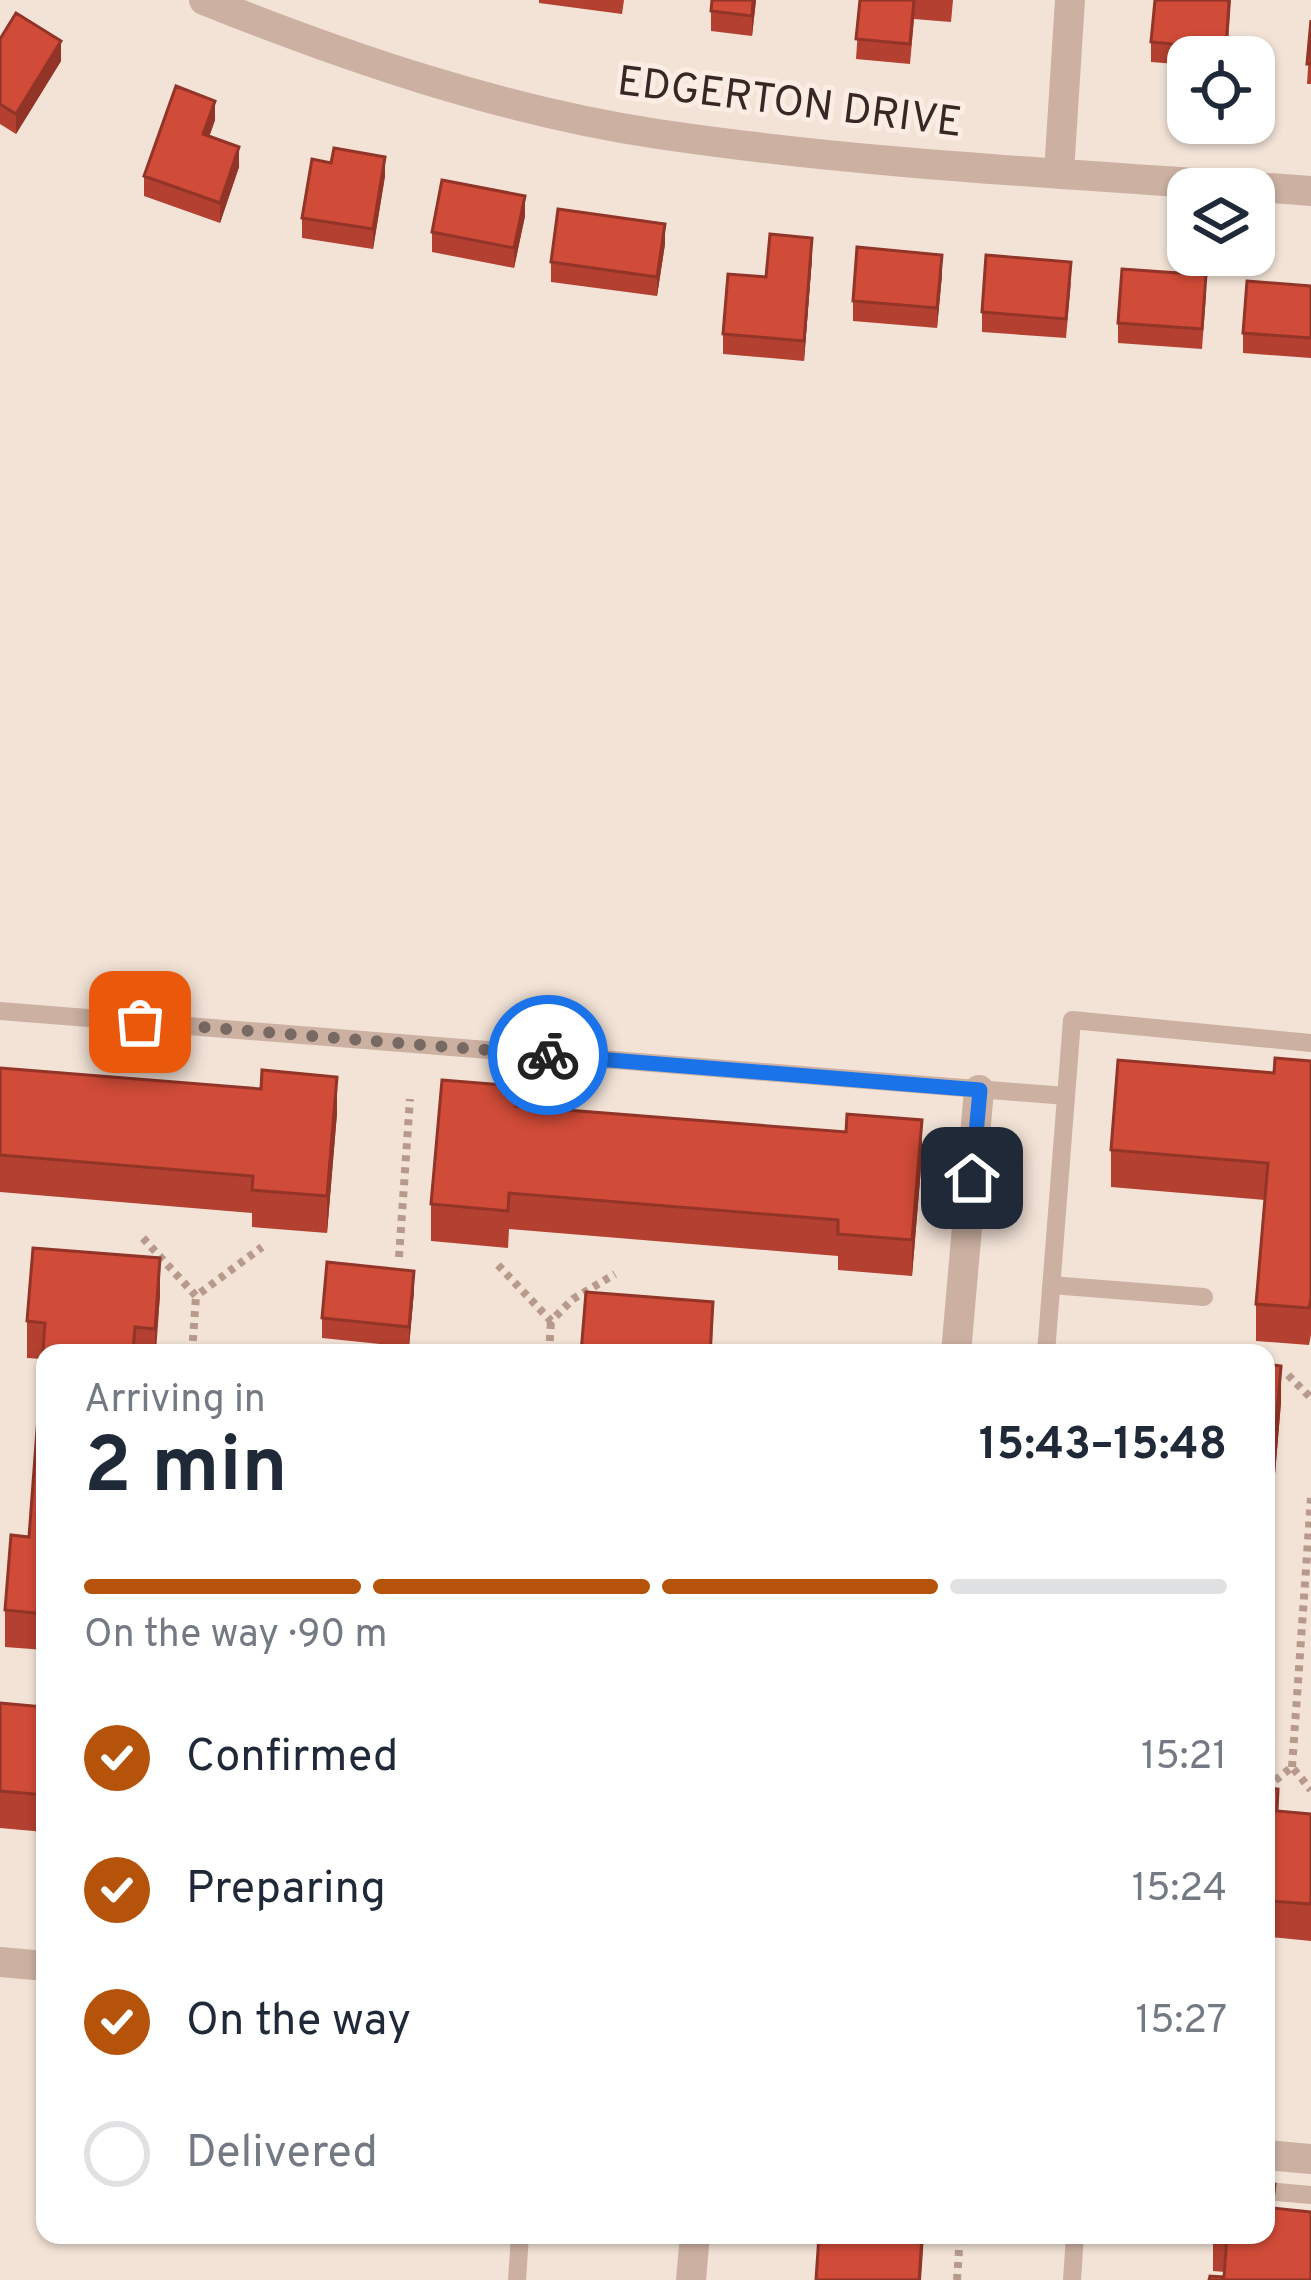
<!DOCTYPE html>
<meta charset="utf-8">
<style>
body{margin:0;font-family:Overpass,sans-serif;background:#f6f6f7;color:#1f2937;height:100vh;display:flex;flex-direction:column;font-size:45px;white-space:nowrap}
*{box-sizing:border-box;margin:0}
p{font-size:39px;color:#747a83}
.icon{flex:none;width:66px;height:66px;fill:none;stroke:currentColor;stroke-width:2;stroke-linecap:round;stroke-linejoin:round}
.map{position:relative;flex:1;overflow:hidden}
.panel{position:absolute;left:36px;top:1344px;width:1239px;height:900px;display:flex;flex-direction:column;background:#fff;border-radius:24px;box-shadow:0 3px 9px #0004}
.panel>*{flex:none}
.fabs{position:absolute;left:1167px;top:36px;display:grid;gap:24px}
.fabs a{display:grid;place-items:center;width:108px;height:108px;border-radius:24px;background:#fff;box-shadow:0 3px 9px #0004;font-size:60px}
.pin{position:absolute;display:grid;place-items:center;width:102px;height:102px;color:#fff;margin:-51px;border-radius:24px;box-shadow:0 6px 18px #0006}
.courier{position:absolute;display:grid;place-items:center;width:120px;height:120px;margin:-60px;border:9px solid #1a73e8;border-radius:50%;background:#fff;color:#222;box-shadow:0 3px 15px #0007}
.headline em{font-style:normal;font-weight:700}
.headline div{display:flex;flex-direction:column-reverse}
.headline{display:flex;align-items:center;justify-content:space-between;height:204px;padding:0 48px}
h1{font-size:78px;font-weight:700;line-height:90px}
.bar{display:grid;grid-template-columns:repeat(4,1fr);gap:18px 12px;align-content:center;height:144px;padding:0 48px}
.bar i{height:15px;border-radius:9px;background:#e0e1e3}
.bar .on{background:#b45309}
.bar p{grid-column:span 4}
ol{padding:0 48px;list-style:none}
li{display:flex;align-items:center;gap:36px;height:132px}
li p{margin-inline-start:auto}
li .icon{padding:12px;border-radius:50%;background:#b45309;color:#fff;stroke-width:4}
li:last-child{color:#747a83}
li i{width:66px;height:66px;border:6px solid #e0e1e3;border-radius:50%}
.map>svg:first-child{display:block}
</style>
<div class="map">
<svg width="1311" height="2280" viewBox="0 0 1311 2280">
<rect width="100%" height="100%" fill="#f3e3d7"/>
<g fill="none" stroke-linecap="round" stroke-linejoin="round">
<path stroke="#b89a8d" stroke-width="8" stroke-dasharray="6 6" stroke-linecap="butt" d="M143,1238L196,1296L262,1247
M399,1257L410,1099
M498,1265L551,1321L573,1299L615,1274
M192,1353L196,1296
M549,1353L551,1321
M1288,1375L1311,1398
M1292,1767L1311,1498
M1266,1788L1292,1767L1311,1790
M957,2280L960,2235"/>
<path stroke="#ccb1a2" stroke-width="18" d="M0,1011L1066,1096
M1051,1285L1204,1297
M820,1353H837
M1046,1353L1072,1020L1311,1043
M1266,2191L1311,2195
M517,2280L520,2235
M1072,2280L1075,2235"/>
<path stroke="#ccb1a2" stroke-width="30" d="M204,0C348,58 504,111 658,134C873,166 1094,175 1311,191
M1059,172L1070,0
M956,1353L979,1090
M0,1962L45,1966
M1266,2155L1311,2159
M691,2280L695,2235"/>
</g>
<path fill="#b34030" d="M539,0H624L622,14L539,3Z
M756,0L752,36L711,31V11Z
M860,0H953L951,22L914,19L910,64L856,59Z
M1231,0L1227,57H1188V65L1151,62V42Z
M1311,20V84H1307Z
M0,39L61,61L16,134L0,124Z
M215,120L209,137L239,167L220,223L144,196V176Z
M331,163L385,176L373,249L302,238V218Z
M525,216L514,268L432,252V232Z
M665,244L657,296L551,282V262Z
M812,258L804,361L723,354V334L766,277Z
M942,275L937,328L853,321V301Z
M1071,282L1066,338L982,332V312Z
M1311,286V358L1243,353V333Z
M1206,295L1202,349L1118,343V323Z
M1311,1061V1335L1309,1345L1256,1341V1304L1265,1200L1111,1187V1150L1274,1073Z
M0,1068L337,1113L327,1233L252,1227V1213L0,1192Z
M517,1106L922,1156L912,1276L838,1270V1256L509,1229L508,1248L431,1241V1204Z
M414,1291L409,1347L322,1338V1318Z
M160,1295L156,1353H45V1650L5,1647V1610L29,1537L42,1359L27,1358V1321Z
M1266,1364L1281,1402L1275,1474L1266,1473Z
M0,1703L45,1707V1832L0,1828Z
M1266,1788L1278,1811L1311,1814V1941L1271,1937L1266,2002Z
M1213,2235H1266L1224,2277L1225,2272L1213,2271Z"/>
<path fill="#923427" d="M753,0H756L752,36V16Z
M61,41V61L16,134V114Z
M215,101V120L203,154V134Z
M239,147V167L220,223V203Z
M385,157V176L373,249V229Z
M525,196V216L514,268V248Z
M665,224V244L657,296V277Z
M812,238V258L804,361V341Z
M942,255V275L937,328V308Z
M337,1077V1113L327,1233V1196Z
M922,1120V1156L912,1276V1240Z
M160,1258V1295L155,1353V1329Z
M414,1271V1291L409,1347V1327Z
M713,1302L712,1353H710Z
M1281,1366V1402L1275,1474V1437Z
M1271,1901V1937L1266,2002V1965Z
M922,2235H924L921,2280H919Z"/>
<path fill="#d04b38" stroke="#923427" stroke-width="3" d="M712,0H753L752,16L711,11Z
M860,0H914L910,44L856,39Z
M1155,0H1229L1226,49L1151,42Z
M16,13L61,41L16,114L0,104V39Z
M1311,20V64H1307Z
M176,86L215,101L203,134L239,147L220,203L144,176Z
M334,148L385,157L373,229L302,218L312,159L331,163Z
M442,180L525,196L514,248L432,232Z
M558,209L665,224L657,277L551,262Z
M770,234L812,238L804,341L723,334L728,274L766,277Z
M857,247L942,255L937,308L853,301Z
M986,255L1071,262L1066,319L982,312Z
M1122,269L1206,275L1202,329L1118,323Z
M1247,281L1311,286V338L1243,333Z
M1275,1058L1311,1061V1298L1309,1308L1256,1304L1268,1163L1111,1150L1118,1060L1274,1073Z
M0,1068L261,1089L262,1070L337,1077L327,1196L252,1190L253,1176L0,1155Z
M442,1080L517,1086L516,1106L846,1132L847,1114L922,1120L912,1240L838,1234V1220L509,1193L508,1211L431,1204Z
M33,1248L160,1258L155,1329L135,1327L133,1353H45V1614L5,1610L11,1535L29,1537L45,1323L27,1321Z
M327,1262L414,1271L409,1327L322,1318Z
M586,1292L713,1302L710,1353H581Z
M1266,1364L1281,1366L1275,1437L1266,1436Z
M0,1703L45,1707V1795L0,1791Z
M1266,1788L1278,1789L1277,1811L1311,1814V1904L1271,1901L1266,1965Z
M1266,2183L1275,2184L1272,2208L1311,2212V2280H1209L1210,2276L1224,2277L1227,2235H1224H1266Z
M819,2235H922L919,2280H816Z"/>
<g fill="none" stroke-linecap="round" stroke-linejoin="round">
<path stroke="#786a63" stroke-width="12" stroke-dasharray="0 21.6" d="M140,1022L548,1055"/>
<path stroke="#1a73e8" stroke-width="15" d="M548,1055L980,1090L972,1178"/>
</g>
<g text-anchor="middle" stroke-width="10" stroke-linejoin="round" paint-order="stroke">
<g font-size="42" fill="#362925" stroke="#fbede4">
<text transform="translate(790 100) rotate(7)" y="15">EDGERTON DRIVE</text>
</g>
</g>
</svg>
<div class="fabs">
<a><svg class="icon" aria-label="locate" viewBox="0 0 24 24"><circle cx="12" cy="12" r="6"/><path d="M12 2v4M12 18v4M2 12h4M18 12h4"/></svg></a>
<a><svg class="icon" aria-label="layers" viewBox="0 0 24 24"><path d="M12 4l9 5-9 5-9-5zM3 14l9 5 9-5"/></svg></a>
</div>
<div class="pin" style="left:140px;top:1022px;background:#ea580c"><svg class="icon" aria-label="bag" viewBox="0 0 24 24"><path d="M5 8h14l-1 12H6zM9 8a3 3 0 0 1 6 0"/></svg></div>
<div class="pin" style="left:972px;top:1178px;background:#1f2937"><svg class="icon" aria-label="home" viewBox="0 0 24 24"><path d="M3 11l9-7 9 7M6 9v11h12V9"/></svg></div>
<div class="courier" style="left:548px;top:1055px"><svg class="icon" aria-label="bike" viewBox="0 0 24 24"><circle cx="6" cy="16" r="4"/><circle cx="18" cy="16" r="4"/><path d="M6 16l4-8h5l3 8M10 8l3 8H6M13 5h3"/></svg></div>
<section class="panel">
<div class="headline"><div><h1>2 min</h1><p>Arriving in</p></div><em>15:43–15:48</em></div>
<div class="bar"><i class="on"></i><i class="on"></i><i class="on"></i><i></i><p>On the way · 90 m</p></div>
<ol>
<li><svg class="icon" aria-label="check" viewBox="0 0 24 24"><path d="M5 12l5 5 9-10"/></svg>Confirmed<p>15:21</p></li>
<li><svg class="icon" aria-label="check" viewBox="0 0 24 24"><path d="M5 12l5 5 9-10"/></svg>Preparing<p>15:24</p></li>
<li><svg class="icon" aria-label="check" viewBox="0 0 24 24"><path d="M5 12l5 5 9-10"/></svg>On the way<p>15:27</p></li>
<li><i></i>Delivered</li>
</ol>
</section>
</div>
